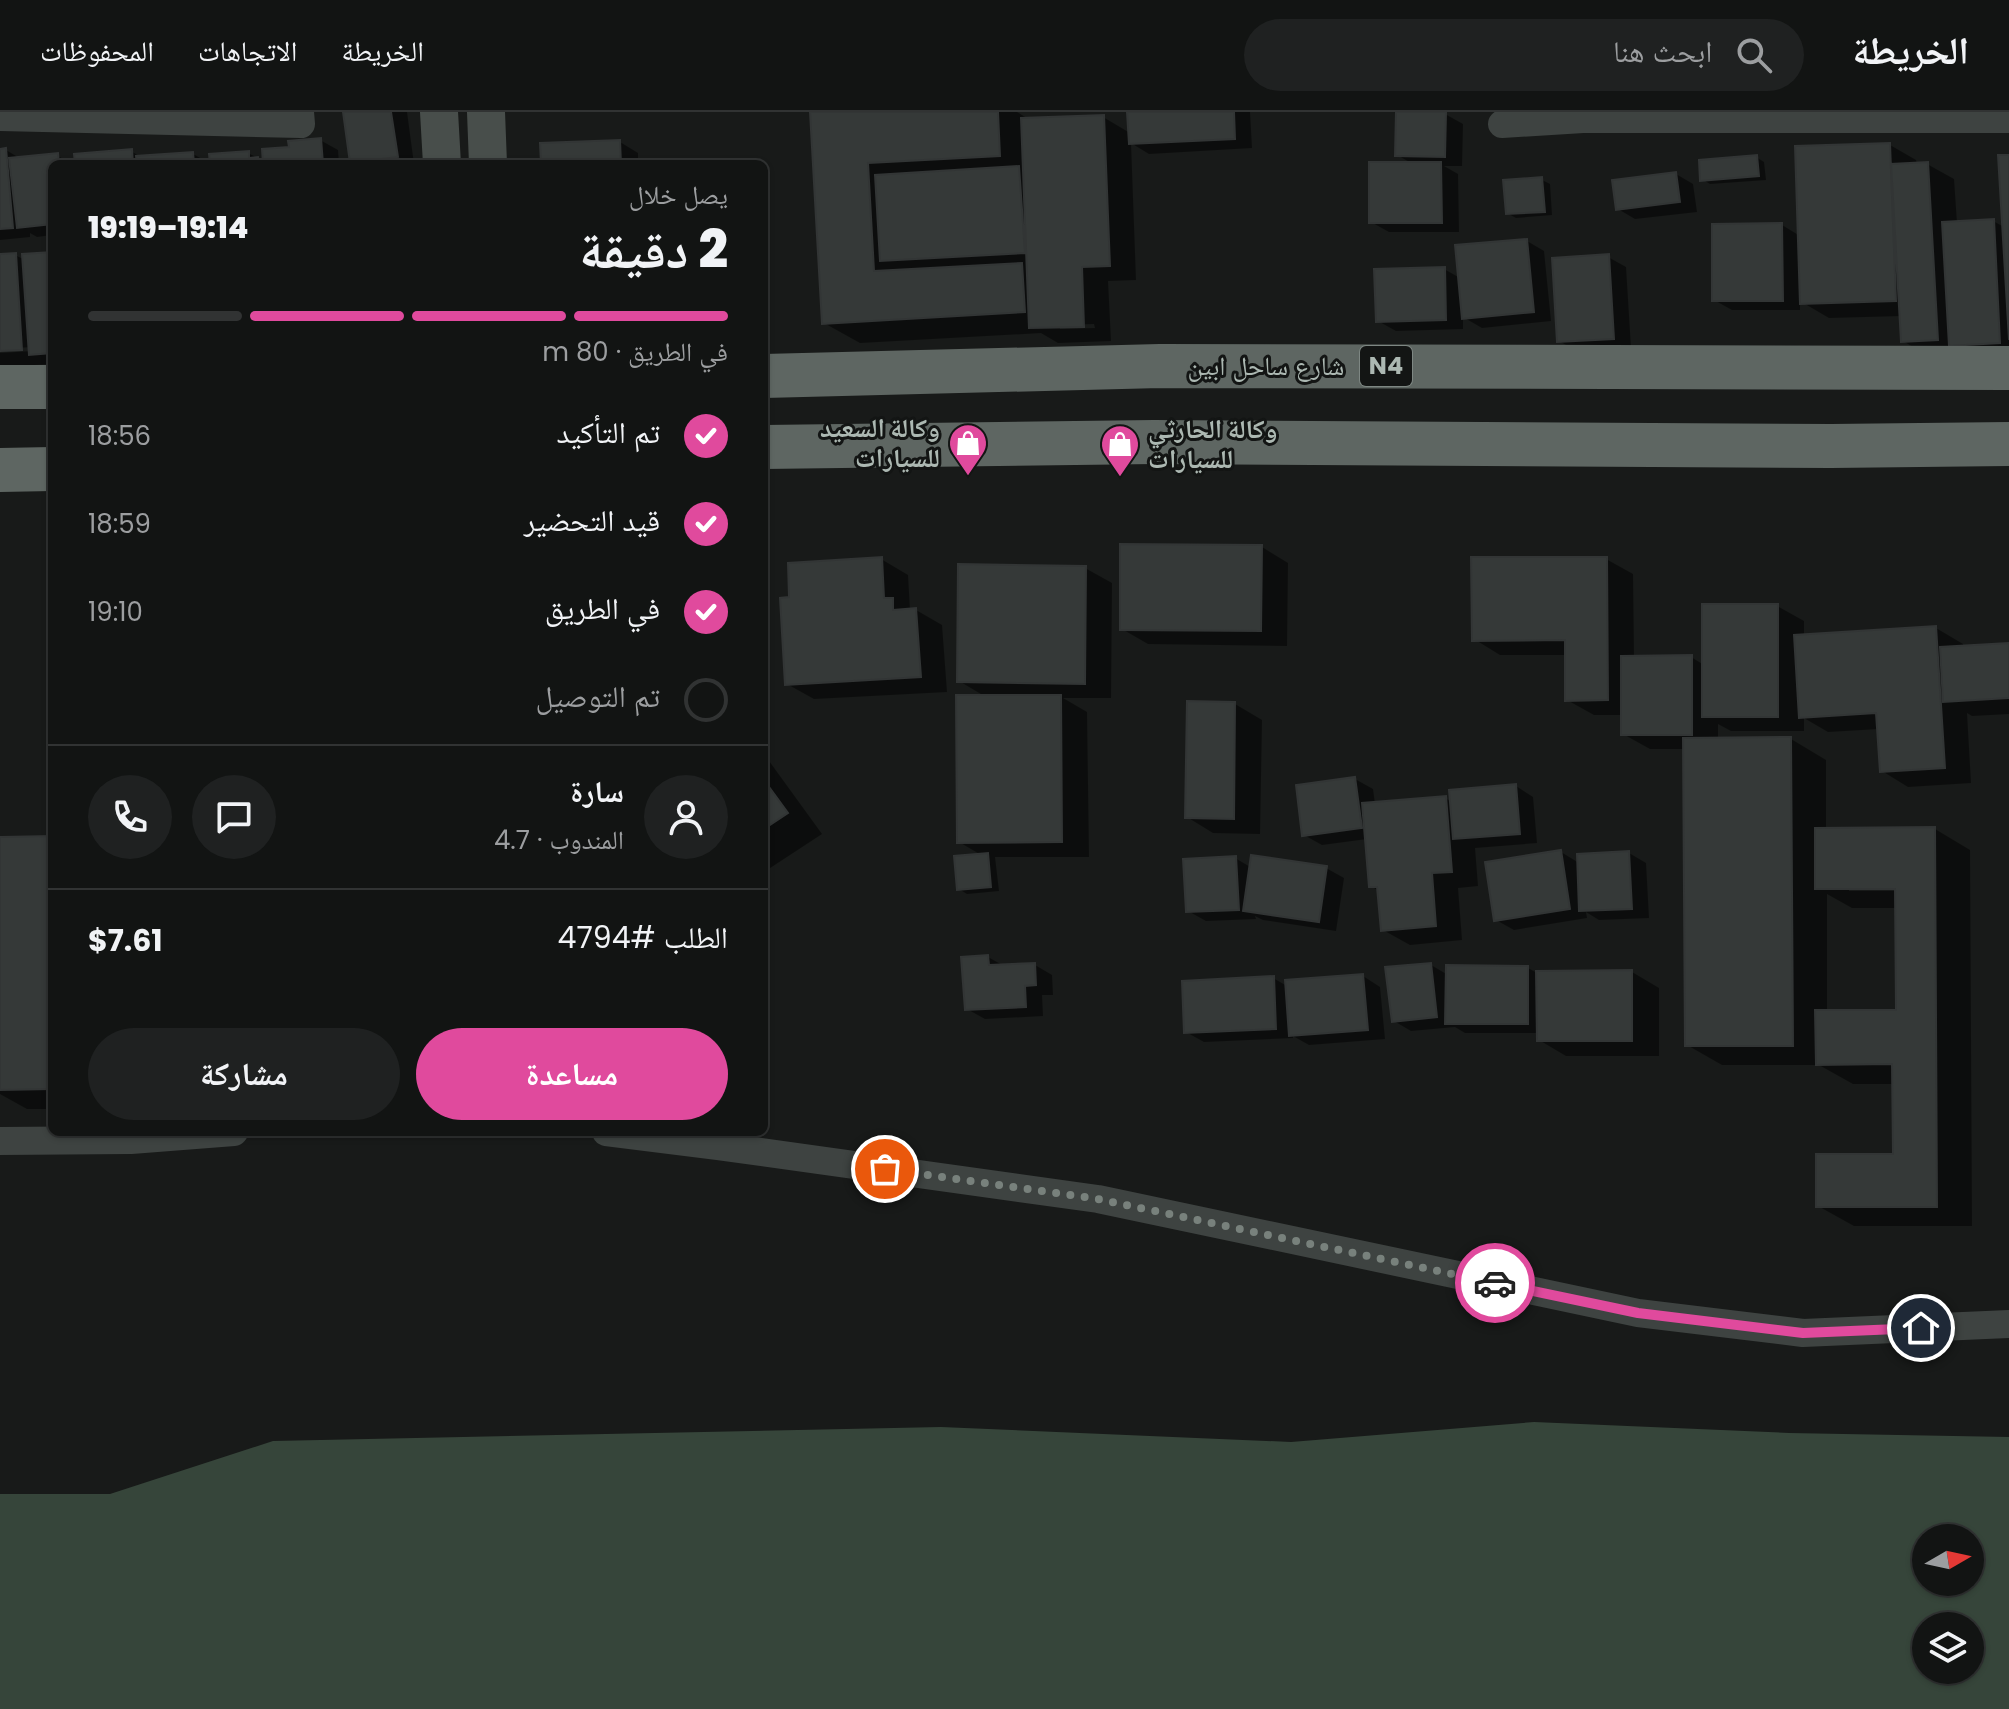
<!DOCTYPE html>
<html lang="ar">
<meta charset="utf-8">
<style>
body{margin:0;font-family:Poppins,"Noto Naskh Arabic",sans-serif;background:#1f2121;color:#f1f3f6;direction:rtl;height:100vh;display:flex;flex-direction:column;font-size:30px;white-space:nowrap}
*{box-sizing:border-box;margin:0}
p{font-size:26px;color:#9c9ea0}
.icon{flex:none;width:44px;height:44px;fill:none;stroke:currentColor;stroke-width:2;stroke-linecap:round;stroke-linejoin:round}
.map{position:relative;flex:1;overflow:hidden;direction:ltr}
.side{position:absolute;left:48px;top:48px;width:720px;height:976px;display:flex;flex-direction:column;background:#121413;border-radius:12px;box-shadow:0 2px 6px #0004,0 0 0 2px #313333;direction:rtl}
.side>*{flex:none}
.needle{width:52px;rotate:81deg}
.tools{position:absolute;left:1912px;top:1412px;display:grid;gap:16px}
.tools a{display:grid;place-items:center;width:72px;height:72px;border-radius:50%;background:#121413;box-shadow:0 2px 6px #0004,0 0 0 2px #313333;font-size:40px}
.pin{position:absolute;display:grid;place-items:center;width:68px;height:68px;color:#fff;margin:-34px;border:4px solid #fff;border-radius:50%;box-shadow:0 2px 8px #0007}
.courier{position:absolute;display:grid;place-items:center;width:80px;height:80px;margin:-40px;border:6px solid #e04a9d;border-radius:50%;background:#fff;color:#222;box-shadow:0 2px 10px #0007}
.summary em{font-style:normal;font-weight:800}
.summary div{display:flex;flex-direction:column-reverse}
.summary{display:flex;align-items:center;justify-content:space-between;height:136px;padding:0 40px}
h1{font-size:52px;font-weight:800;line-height:60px}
.bar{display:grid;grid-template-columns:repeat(4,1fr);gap:12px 8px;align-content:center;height:96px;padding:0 40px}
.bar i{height:10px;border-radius:6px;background:#313333}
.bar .current{background:#e04a9d}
.bar p{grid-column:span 4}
.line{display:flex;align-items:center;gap:20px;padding:0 40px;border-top:2px solid #313333}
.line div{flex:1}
.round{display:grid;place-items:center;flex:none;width:84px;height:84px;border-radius:42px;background:#1f2121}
ol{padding:0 40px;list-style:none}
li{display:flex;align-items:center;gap:24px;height:88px}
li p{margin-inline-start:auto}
li .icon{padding:8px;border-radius:50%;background:#e04a9d;color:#fff;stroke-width:4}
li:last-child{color:#9c9ea0}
li i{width:44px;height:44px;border:4px solid #313333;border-radius:50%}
.button{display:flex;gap:16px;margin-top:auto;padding:16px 40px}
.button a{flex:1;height:92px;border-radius:48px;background:#e04a9d;color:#fff;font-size:32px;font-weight:800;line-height:92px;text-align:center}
.button a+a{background:#1f2121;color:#f1f3f6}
header{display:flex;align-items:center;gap:48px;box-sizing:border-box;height:112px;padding:0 40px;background:#121413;border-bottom:2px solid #313333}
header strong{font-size:38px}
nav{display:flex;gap:44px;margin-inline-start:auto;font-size:28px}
.search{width:560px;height:72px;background:#1f2121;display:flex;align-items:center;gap:20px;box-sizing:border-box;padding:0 28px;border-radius:44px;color:#9c9ea0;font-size:30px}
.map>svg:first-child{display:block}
</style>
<header>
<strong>الخريطة</strong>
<div class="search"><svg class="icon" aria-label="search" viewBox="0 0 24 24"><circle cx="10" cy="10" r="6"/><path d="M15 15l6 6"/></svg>ابحث هنا</div>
<nav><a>الخريطة</a><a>الاتجاهات</a><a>المحفوظات</a></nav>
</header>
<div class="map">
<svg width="2009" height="1597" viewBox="0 0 2009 1597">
<rect width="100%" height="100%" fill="#181a19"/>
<path fill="#36453a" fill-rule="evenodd" d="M1534,1310L1789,1321L2009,1325V1597H0V1382H110L273,1329L941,1315L1291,1330ZM1926,1426H1970V1470H1926ZM1926,1514H1970V1558H1926Z"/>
<path fill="#0007" fill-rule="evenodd" d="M345,0H407L414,52H356L352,50Z
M812,0H1017L1030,8L1103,5L1130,21L1129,0H1250L1252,36L1149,42L1131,31L1136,168L1108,169L1111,229L1058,231L1041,221L860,231L824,211ZM1094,212L1095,216L1060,217V213Z
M1445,2L1463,12L1462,54H1444L1458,62L1459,120H1389L1371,110L1413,52L1397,43Z
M320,28L338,38L339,52H212L248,41L265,50L291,37Z
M620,30L638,41V52H543Z
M1890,33L1916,48L1917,52H1927L1954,67L1957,111L1993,109L2004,115L2009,45V246L1930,245L1903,229L1902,204L1829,206L1800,189V198H1732L1714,188L1782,113L1800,124Z
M6,38L21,47L58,44L72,52H52V123L37,125L30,121V125L0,128V39Z
M131,39L142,46L193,42L211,52H77Z
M1756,45L1764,50L1766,68L1710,72L1702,67Z
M1676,62L1693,72L1697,100L1635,107L1618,97Z
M1542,68L1550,72L1552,103L1516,106L1507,101Z
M1527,129L1544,139L1551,209L1482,216L1463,205V217L1396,219L1378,209L1444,157L1460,166Z
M52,142V252L0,255V241L32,239V235L0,237V144L15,143L25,148Z
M1608,145L1626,155L1631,236L1577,239L1559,229Z
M1262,435L1288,451L1287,534L1148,532L1122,517Z
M881,447L908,463L910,498H916L942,513L947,580L814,587L787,572Z
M1606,447L1633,462L1634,545H1691L1704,553L1777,494L1804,509V524L1936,516L1963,532V536L2009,533V602L1972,604L1967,601L1971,671L1908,675L1882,659L1879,617L1828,620L1804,606V619H1731L1718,612V628L1791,627L1826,648V718L1935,717L1970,738L1972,1114H1854L1818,1094L1895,1044V972H1853L1819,953H1722L1687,933L1686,637H1650L1623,622V603H1594L1567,588V543H1500L1474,527ZM1849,775H1905V779H1849ZM1827,782L1852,796H1897L1898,900H1827Z
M1085,456L1112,471L1111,586H1063L1087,600L1089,745H995L999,779L967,782L959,777L983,744L959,730L986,585L959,569Z
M1235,592L1262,608L1260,722L1213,721L1187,705Z
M764,642L822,722L764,760Z
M1355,667L1373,677L1375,692L1445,686L1452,690L1516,674L1533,685L1537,731L1475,736L1478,774L1458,776L1462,828L1410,833L1383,818L1379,779L1371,774L1367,727L1322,733L1304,723Z
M52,726V997H27L0,982V727Z
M1561,740L1579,751L1629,741L1646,751L1649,806L1599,808L1586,800L1587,806L1514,818L1496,808Z
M1235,746L1252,756H1326L1344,766L1336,819L1263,808L1255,804L1256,807L1206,809L1188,799Z
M988,845L1004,854L1035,853L1052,863L1053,883H1042L1043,904L985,907L967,897Z
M1431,853L1448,863L1528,856L1537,861L1632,860L1659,876V944H1566L1539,928V921H1465L1455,915L1411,919L1394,909Z
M1363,864L1380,875L1385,927L1309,933L1293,924V926L1204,930L1186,920L1273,866L1287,874Z
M764,878L766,914H764Z"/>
<path fill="#353938" stroke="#323535" stroke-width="2" d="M343,0H391L398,45L350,51Z
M810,0H998L1000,44L868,51L874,159L1022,151L1025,200L822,212Z
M1127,0H1234L1235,27L1129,32Z
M1396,0H1446L1445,45L1395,44Z
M1104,3L1110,154L1082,155L1084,215L1029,216L1021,6Z
M321,26L323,52H263L262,37L289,35L288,29Z
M620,28L621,52H541L540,31Z
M1890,31L1896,189L1800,192L1795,34Z
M6,36L13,116L0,117V37Z
M132,37L133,52H75L74,42Z
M249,39V46L258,45L259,52H210L209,42Z
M193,40L194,52H137L136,44Z
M58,41L59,52H52V112L17,116L9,46Z
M1757,43L1759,64L1700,69L1699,48Z
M1998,43H2009V228Z
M1369,50H1441L1442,111H1369Z
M1928,50L1938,228L1901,230L1891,52Z
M1019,54L1025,141L880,149L875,63Z
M1676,60L1680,90L1616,98L1612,68Z
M1542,65L1545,100L1506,102L1503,68Z
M1994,107L2000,231L1949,234L1942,110Z
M1782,111L1783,189H1712V112Z
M1527,127L1534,200L1462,207L1455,133Z
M52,140V241L29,243L22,142Z
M16,141L22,238L0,239V142Z
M1609,142L1614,227L1557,230L1552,146Z
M1445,155L1446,208L1376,210L1374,157Z
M1120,432L1262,433L1261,519L1120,518Z
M882,445L884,486H893V498L916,496L921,565L785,573L780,486L789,485L788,451Z
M1471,445H1607L1608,588L1565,589V528L1472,529Z
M958,452L1086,454L1085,572L957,570Z
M1702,492H1778V605H1702Z
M1936,514L1945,656L1880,660L1876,601L1799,606L1794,523Z
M2009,531V586L1943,590L1940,535Z
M1692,543V623H1621V544Z
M956,583H1061L1062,730L957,731Z
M1187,589L1235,590L1234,707L1185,706Z
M1791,625L1793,934H1685L1683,626Z
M1355,665L1362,716L1302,724L1296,673Z
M764,668L788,701L764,717Z
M1516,672L1520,722L1453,727L1449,678Z
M1446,684L1452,760L1432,761L1436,814L1381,819L1377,775H1369L1362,691Z
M1935,715L1937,1095H1816V1042H1893L1892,952L1816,953L1815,898H1896L1895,777H1815V716Z
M52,724V977L0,978V725Z
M1561,738L1570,797L1494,809L1485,750Z
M1629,739L1632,797L1579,799L1577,742Z
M988,741L991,775L957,778L954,744Z
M1251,743L1327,754L1319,810L1243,799Z
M1236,744L1239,798L1186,800L1183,747Z
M988,843L989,853L1035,851L1036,873L1025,874L1026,895L965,898L961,845Z
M1431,851L1437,905L1392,910L1385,855Z
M1446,853L1528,854V912H1445Z
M1632,858V929H1537L1536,859Z
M1363,862L1368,918L1289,924L1285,868Z
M1274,864L1276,917L1184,921L1182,869Z"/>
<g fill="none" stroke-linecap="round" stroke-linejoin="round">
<path stroke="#3e4341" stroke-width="28" d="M0,5L301,12L300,0
M1502,12L1583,7H2009
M606,1020L718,1034L1098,1087L1638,1201L1803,1221L2009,1212
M0,1029L131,1028L234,1020"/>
<path stroke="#484e4b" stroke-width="38" d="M439,0L442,52
M486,0L488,52"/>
<path stroke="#5e6662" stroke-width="44" d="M764,264L1160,254L2009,256
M0,275H52
M764,335L1154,330L1831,334L2009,332
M0,358L52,357"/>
</g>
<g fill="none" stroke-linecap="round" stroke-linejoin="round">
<path stroke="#78817c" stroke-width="8" stroke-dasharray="0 14.4" d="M885,1057L1098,1087L1495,1171"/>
<path stroke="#e04a9d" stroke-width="10" d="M1495,1171L1638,1201L1803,1221L1921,1216"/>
</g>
<defs>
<symbol id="shop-pin" viewBox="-11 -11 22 30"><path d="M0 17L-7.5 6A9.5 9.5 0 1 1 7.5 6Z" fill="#e04a9d" stroke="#131514"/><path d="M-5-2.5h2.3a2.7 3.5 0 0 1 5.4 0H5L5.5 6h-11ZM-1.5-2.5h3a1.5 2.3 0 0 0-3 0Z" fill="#fff"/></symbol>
</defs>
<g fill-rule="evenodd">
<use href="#shop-pin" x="946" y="309" width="44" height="60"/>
<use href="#shop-pin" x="1098" y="310" width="44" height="60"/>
</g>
<g text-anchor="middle" stroke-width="6" stroke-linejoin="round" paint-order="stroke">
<rect fill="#131514" stroke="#7e8783" stroke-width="2" x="1360" y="234" width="52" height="40" rx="6"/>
<g font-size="24" font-weight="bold" fill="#acb8b2">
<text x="1386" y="262">N4</text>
</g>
<g font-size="26" fill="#acb8b2" stroke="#131514">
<text x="1266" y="263">شارع ساحل ابين</text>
</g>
<g font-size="26" font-weight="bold" fill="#acb8b2" stroke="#131514" text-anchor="end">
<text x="940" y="325">وكالة السعيد<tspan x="940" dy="30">للسيارات</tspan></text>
<text x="1148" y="326" text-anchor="start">وكالة الحارثي<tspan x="1148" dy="30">للسيارات</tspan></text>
</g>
</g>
</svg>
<div class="tools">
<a><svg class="needle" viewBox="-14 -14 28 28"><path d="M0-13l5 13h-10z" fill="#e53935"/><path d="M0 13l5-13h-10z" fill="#9c9ea0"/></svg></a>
<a><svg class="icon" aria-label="layers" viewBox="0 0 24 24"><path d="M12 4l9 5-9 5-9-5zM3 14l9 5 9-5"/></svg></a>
</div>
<div class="pin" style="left:885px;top:1057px;background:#ea580c"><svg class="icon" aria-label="bag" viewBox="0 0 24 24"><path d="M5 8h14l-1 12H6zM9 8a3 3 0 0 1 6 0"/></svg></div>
<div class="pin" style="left:1921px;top:1216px;background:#1f2937"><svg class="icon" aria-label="home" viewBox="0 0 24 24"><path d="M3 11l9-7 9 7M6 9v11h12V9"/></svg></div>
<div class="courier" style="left:1495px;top:1171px"><svg class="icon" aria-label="car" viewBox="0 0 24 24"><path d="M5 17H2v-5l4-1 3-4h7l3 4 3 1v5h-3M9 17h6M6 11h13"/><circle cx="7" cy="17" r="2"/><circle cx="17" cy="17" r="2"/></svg></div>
<section class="side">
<div class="summary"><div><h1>2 دقيقة</h1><p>يصل خلال</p></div><em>19:14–19:19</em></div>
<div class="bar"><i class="current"></i><i class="current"></i><i class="current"></i><i></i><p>في الطريق · 80 m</p></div>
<ol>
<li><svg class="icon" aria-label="check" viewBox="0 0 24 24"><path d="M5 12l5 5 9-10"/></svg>تم التأكيد<p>18:56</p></li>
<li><svg class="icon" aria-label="check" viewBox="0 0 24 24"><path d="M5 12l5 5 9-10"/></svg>قيد التحضير<p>18:59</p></li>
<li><svg class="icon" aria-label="check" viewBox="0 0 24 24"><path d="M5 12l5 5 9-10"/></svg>في الطريق<p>19:10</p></li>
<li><i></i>تم التوصيل</li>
</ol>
<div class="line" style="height:144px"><a class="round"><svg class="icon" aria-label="person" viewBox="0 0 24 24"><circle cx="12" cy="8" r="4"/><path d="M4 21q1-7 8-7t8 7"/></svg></a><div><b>سارة</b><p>المندوب · 4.7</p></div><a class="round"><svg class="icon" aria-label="chat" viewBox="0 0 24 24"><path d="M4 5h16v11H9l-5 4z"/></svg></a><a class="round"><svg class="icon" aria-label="phone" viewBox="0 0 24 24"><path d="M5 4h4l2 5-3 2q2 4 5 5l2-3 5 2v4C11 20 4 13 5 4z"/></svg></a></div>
<div class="line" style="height:104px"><div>الطلب #4794</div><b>$7.61</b></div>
<div class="button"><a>مساعدة</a><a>مشاركة</a></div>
</section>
</div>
